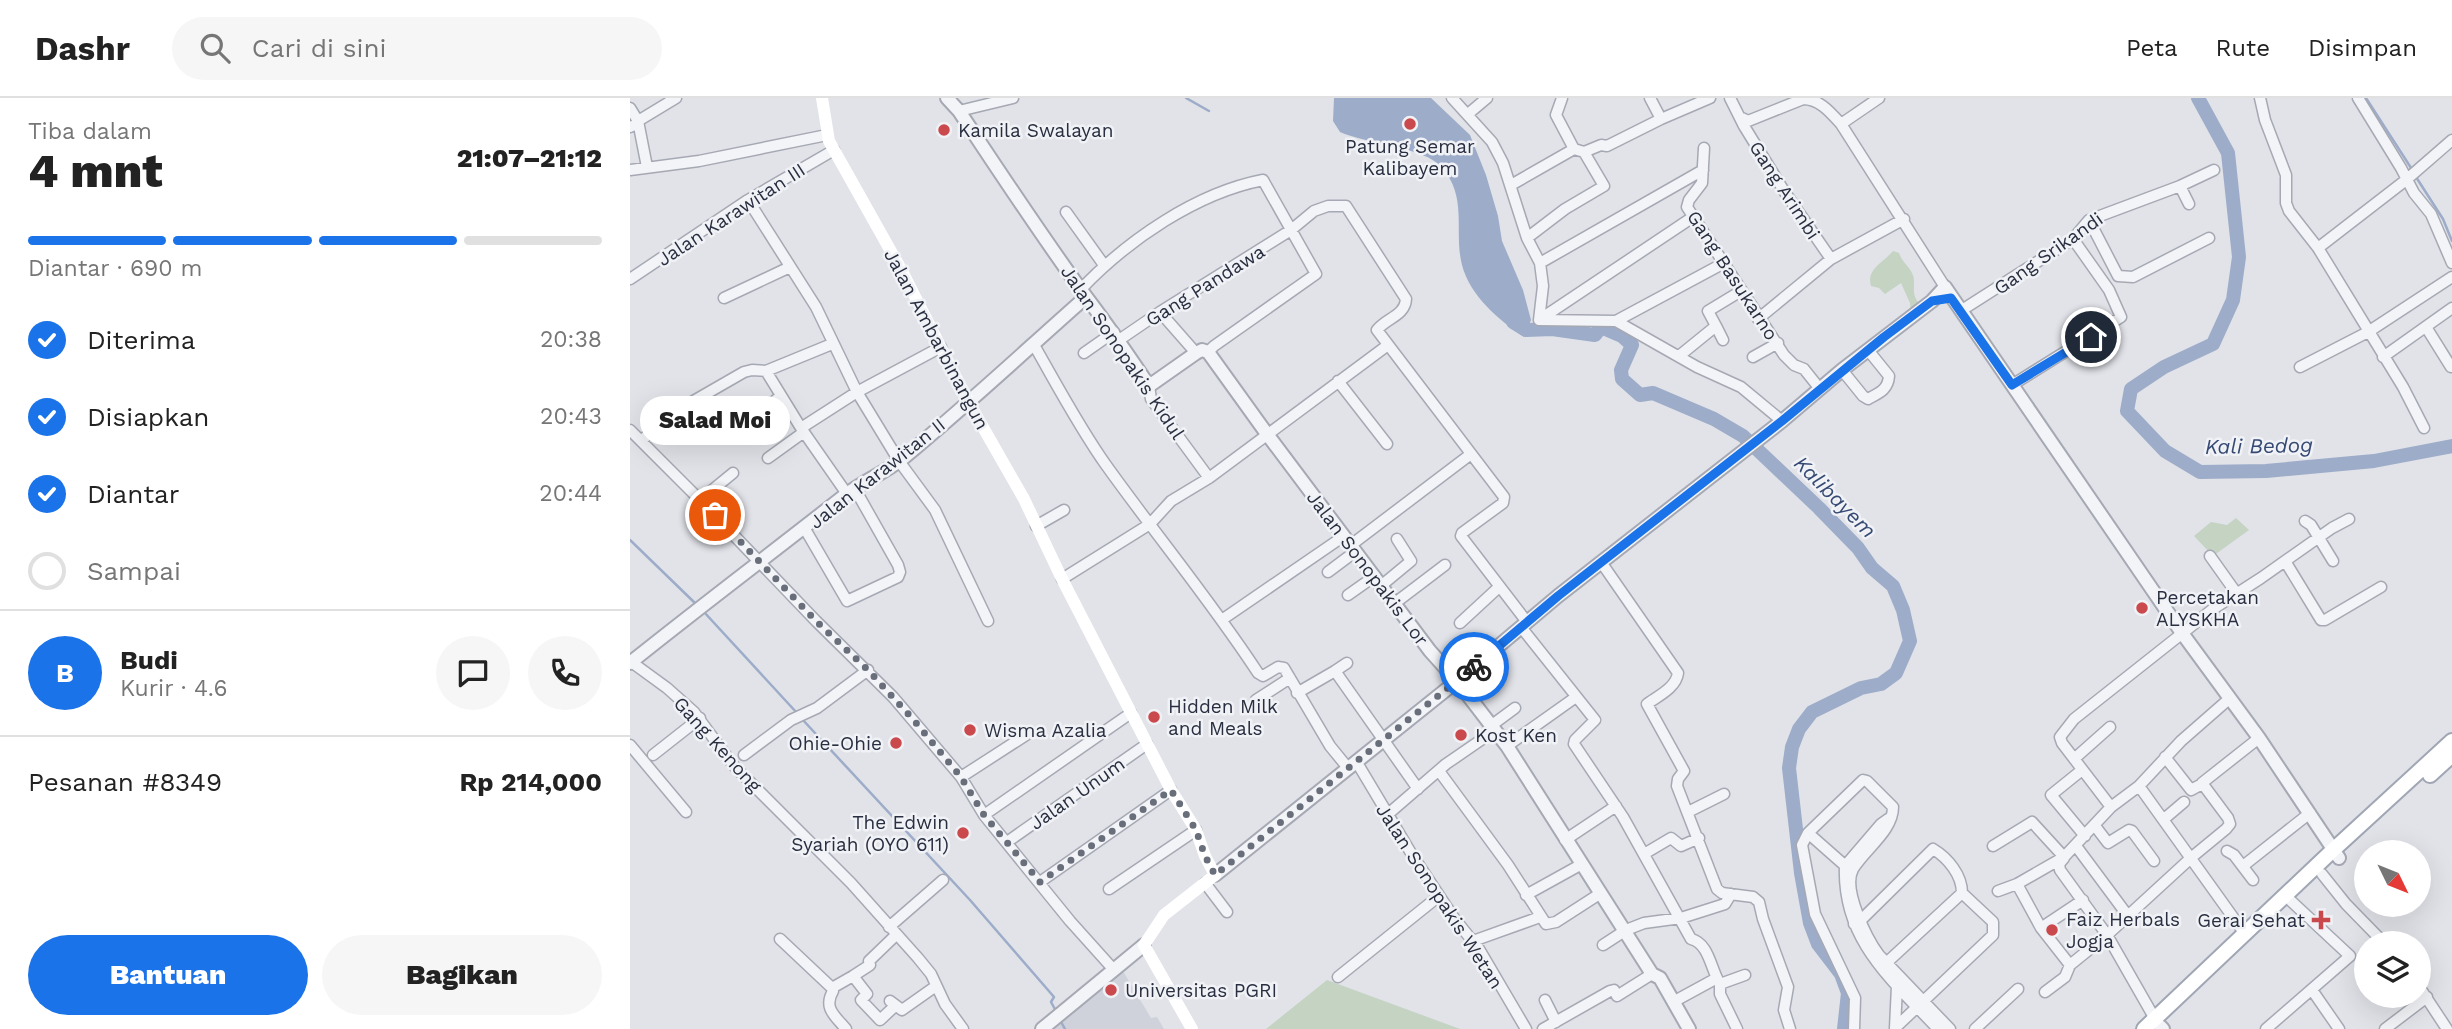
<!DOCTYPE html>
<html lang="id">
<meta charset="utf-8">
<style>
body{margin:0;font-family:"Work Sans",sans-serif;background:#f6f6f6;color:#222;height:100vh;display:flex;flex-direction:column;font-size:26px;white-space:nowrap}
*{box-sizing:border-box;margin:0}
p{font-size:23px;color:#767676}
.icon{flex:none;width:38px;height:38px;fill:none;stroke:currentColor;stroke-width:2;stroke-linecap:round;stroke-linejoin:round}
.map{position:relative;flex:1;overflow:hidden}
.details{display:flex;flex-direction:column;background:#fff;width:630px}
.details>*{flex:none}
.needle{width:46px;rotate:133deg}
.fabs{position:absolute;left:1724px;top:742px;display:grid;gap:14px}
.fabs a{display:grid;place-items:center;width:77px;height:77px;border-radius:50%;background:#fff;box-shadow:0 7px 28px #0002;font-size:35px}
.pin{position:absolute;display:grid;place-items:center;width:60px;height:60px;color:#fff;margin:-30px;border:4px solid #fff;border-radius:50%;box-shadow:0 2px 7px #0007}
.courier{position:absolute;display:grid;place-items:center;width:70px;height:70px;margin:-35px;border:5px solid #1a73e8;border-radius:50%;background:#fff;color:#222;box-shadow:0 2px 9px #0007}
.bubble{position:absolute;height:49px;border-radius:24px;background:#fff;box-shadow:0 7px 28px #0002;font-size:23px;font-weight:800;line-height:49px;text-align:center}
.head em{font-style:normal;font-weight:800}
.head div{display:flex;flex-direction:column-reverse}
.head{display:flex;align-items:center;justify-content:space-between;height:119px;padding:0 28px}
h1{font-size:46px;font-weight:800;line-height:52px}
.bar{display:grid;grid-template-columns:repeat(4,1fr);gap:10px 7px;align-content:center;height:84px;padding:0 28px}
.bar i{height:9px;border-radius:5px;background:#e0e0e0}
.bar .active{background:#1a73e8}
.bar p{grid-column:span 4}
.line{display:flex;align-items:center;gap:18px;padding:0 28px;border-top:2px solid #e0e0e0}
.line div{flex:1}
.round{display:grid;place-items:center;flex:none;width:74px;height:74px;border-radius:37px;background:#f6f6f6}
ol{padding:0 28px;list-style:none}
li{display:flex;align-items:center;gap:21px;height:77px}
li p{margin-inline-start:auto}
li .icon{padding:7px;border-radius:50%;background:#1a73e8;color:#fff;stroke-width:4}
li:last-child{color:#767676}
li i{width:38px;height:38px;border:4px solid #e0e0e0;border-radius:50%}
.cta{display:flex;gap:14px;margin-top:auto;padding:14px 28px}
.cta a{flex:1;height:80px;border-radius:42px;background:#1a73e8;color:#fff;font-size:28px;font-weight:800;line-height:80px;text-align:center}
.cta a+a{background:#f6f6f6;color:#222}
header{display:flex;align-items:center;gap:42px;box-sizing:border-box;height:98px;padding:0 35px;background:#fff;border-bottom:2px solid #e0e0e0}
header strong{font-size:33px}
nav{display:flex;gap:38px;margin-inline-start:auto;font-size:24px}
.search{width:490px;height:63px;background:#f6f6f6;display:flex;align-items:center;gap:18px;box-sizing:border-box;padding:0 24px;border-radius:38px;color:#767676;font-size:26px}
main{display:flex;flex:1;min-height:0}
.map>svg:first-child{display:block}
</style>
<header>
<strong>Dashr</strong>
<div class="search"><svg class="icon" aria-label="search" viewBox="0 0 24 24"><circle cx="10" cy="10" r="6"/><path d="M15 15l6 6"/></svg>Cari di sini</div>
<nav><a>Peta</a><a>Rute</a><a>Disimpan</a></nav>
</header>
<main>
<section class="details">
<div class="head"><div><h1>4 mnt</h1><p>Tiba dalam</p></div><em>21:07–21:12</em></div>
<div class="bar"><i class="active"></i><i class="active"></i><i class="active"></i><i></i><p>Diantar · 690 m</p></div>
<ol>
<li><svg class="icon" aria-label="check" viewBox="0 0 24 24"><path d="M5 12l5 5 9-10"/></svg>Diterima<p>20:38</p></li>
<li><svg class="icon" aria-label="check" viewBox="0 0 24 24"><path d="M5 12l5 5 9-10"/></svg>Disiapkan<p>20:43</p></li>
<li><svg class="icon" aria-label="check" viewBox="0 0 24 24"><path d="M5 12l5 5 9-10"/></svg>Diantar<p>20:44</p></li>
<li><i></i>Sampai</li>
</ol>
<div class="line" style="height:126px"><b class="round" style="background:#1a73e8;color:#fff">B</b><div><b>Budi</b><p>Kurir · 4.6</p></div><a class="round"><svg class="icon" aria-label="chat" viewBox="0 0 24 24"><path d="M4 5h16v11H9l-5 4z"/></svg></a><a class="round"><svg class="icon" aria-label="phone" viewBox="0 0 24 24"><path d="M5 4h4l2 5-3 2q2 4 5 5l2-3 5 2v4C11 20 4 13 5 4z"/></svg></a></div>
<div class="line" style="height:91px"><div>Pesanan #8349</div><b>Rp 214,000</b></div>
<div class="cta"><a>Bantuan</a><a>Bagikan</a></div>
</section>
<div class="map">
<svg width="1822" height="931" viewBox="0 0 1822 931">
<rect width="100%" height="100%" fill="#e1e3e9"/>
<path fill="#cfd2db" d="M488,865L521,920L527,919L534,931H424L421,925Z"/>
<path fill="#c4d3c2" d="M1263,153L1269,155C1272,164 1278,167 1282,175C1287,184 1280,194 1288,204L1300,198L1281,216L1280,205L1271,185L1255,196L1249,190L1241,188C1236,171 1253,165 1263,153Z
M1606,420L1619,432L1583,458L1564,438L1581,424L1597,427Z
M697,882L830,931H636Z"/>
<path fill="#9dacc8" d="M704,0H801L840,37L856,77L868,118L872,143L893,192L901,222L894,239C869,222 840,198 832,167C823,132 840,95 807,65C788,49 734,45 710,34L703,23Z"/>
<g fill="none" stroke-linecap="round" stroke-linejoin="round">
<path stroke="#9dacc8" stroke-width="2.5" d="M556,0L579,13
M1736,0L1783,73
M1786,79L1813,121L1822,143
M0,442L67,507
M74,514L167,615
M172,621L340,802L418,892L424,899L421,904L426,913
M430,922L435,931"/>
<path stroke="#9dacc8" stroke-width="14" d="M1568,0L1598,55L1609,159L1603,202L1583,246L1534,269L1501,291L1497,313L1535,353L1570,374L1636,373L1744,363L1822,348
M883,224L896,232L922,231L965,237L971,229L992,238L1002,247L991,272L992,281L1010,297L1023,295L1084,321L1113,338L1189,410L1228,450L1242,470L1263,488L1273,512L1280,543L1266,575L1251,586L1231,590L1182,614L1169,631L1162,649L1159,670L1171,775L1180,825L1188,846L1211,876L1218,895L1214,931"/>
<defs>
<path id="minor" d="M822,0L862,44L873,65L897,140L910,165L913,188L909,222
M932,0L926,17L944,51
M1020,0L1031,21
M1100,0L1114,28L1154,93L1201,161
M1630,0L1635,22L1656,77V105L1659,113L1688,150L1773,289L1794,330
M1728,0L1771,70L1784,95L1801,116L1822,165
M0,10L8,23L17,69
M329,13L383,0
M838,16L857,0
M1112,20L1118,23L1173,1C1190,1 1201,15 1211,26L1315,189
M8,23L46,0
M1211,26L1249,0
M0,29L2,28
M1074,50L1072,85L1059,102L1057,109L1154,257L1164,267L1174,271L1190,291
M954,54L971,47L977,48L1031,21L1080,0
M0,72L69,63L197,37
M881,87L944,51L954,54L974,88L935,111L897,140
M1550,88L1559,106
M118,102L186,209L227,294L269,363L305,412L358,523
M436,114L474,167
M1459,122L1488,178L1503,179L1579,140
M1688,150L1776,82L1822,42
M910,165L1073,72
M0,181L118,102L204,52
M451,191C498,142 566,95 633,82L686,176L584,248L578,254
M94,200L160,169
M1332,212L1443,141L1459,122L1550,88L1584,72
M530,214L566,255
M1128,221L1201,161L1274,121
M909,222L986,223L1067,269L1111,289L1152,323
M909,222L1063,119
M986,223L1094,165
M1086,228L1093,242
M1796,229L1821,269
M489,242L530,214L661,132L684,113L698,108H716L776,201C775,218 756,220 747,232L874,399L873,405L832,435L831,438L897,524
M404,247C427,287 449,329 476,367C526,437 581,503 628,575L633,578L648,569L654,570L700,648L718,670
M454,255L484,234
M1049,258L1086,228L1078,213L1111,193
M1123,259L1148,245
M1753,259L1822,210
M1670,269L1738,234L1822,179
M1212,272L1233,298L1238,301C1249,295 1258,292 1259,278L1238,252
M136,273L171,330L217,396
M708,283L757,346
M1382,287L1491,219L1479,192L1443,141
M519,288L521,301L579,380
M171,330L227,294L311,249
M0,332L70,402L186,523L263,599L331,679L354,717L440,823L484,872
M105,333L151,298
M11,343L41,316L114,274L122,272L136,273L202,246
M138,360L174,334
M70,402L103,375
M1675,423L1681,427L1703,463
M406,428L434,412
M175,431L217,503L268,479L270,474L268,467L225,391
M721,447L841,356
M1580,458L1607,496
M1655,463L1691,522H1695L1751,489
M971,464L1048,575C1046,590 1028,598 1017,606L1054,673L1048,681L1047,688L1087,791L1092,795L1123,799L1129,804L1133,821L1158,889L1154,912L1160,931
M698,474L726,453
M432,481L520,426L541,403L579,380L758,247
M752,487L781,463L767,441
M718,497L745,478
M765,505L815,467
M593,521L714,438
M830,525L869,489
M891,529L965,622L945,642L944,646L993,719L1061,841C1079,845 1081,872 1090,886L1115,877
M0,563L37,590L64,614L104,668L221,785L288,860L301,876L315,906L333,931
M717,565L705,573L788,691
M667,595L705,573
M626,602L660,580
M862,627L885,610
M0,647L56,714
M877,648L946,599
M23,657L70,620
M114,657L161,622L187,610L238,572
M1535,659L1561,692L1572,686
M1444,661L1480,629
M726,663L781,755L824,820L849,851L896,931
M1452,672L1421,697L1455,738
M809,673L878,767L916,826L926,824L971,795
M331,679L396,637
M1509,688L1615,836
M1481,709L1432,645L1430,639L1444,621L1583,511L1631,480L1702,430L1719,421
M1058,714L1094,696
M354,717L501,615
M757,717L816,666L864,633
M1258,721L1251,726L1215,768C1212,842 1262,882 1308,931
M1534,721L1554,704
M1465,728L1478,745L1499,732L1502,733L1524,763
M1178,735L1220,772
M935,742L986,708
M377,744L517,646
M1363,748L1402,724L1434,759
M1446,748L1498,818
M1597,753L1604,757L1623,782
M1014,756L1041,740L1051,748L1069,740
M1434,760L1429,766L1430,772L1477,837L1525,921
M1613,768L1680,715
M1692,776L1716,806L1754,845
M410,784L541,692
M575,785L597,814
M1387,786L1411,830L1440,867
M479,791L566,732
M1368,793L1387,786L1434,759L1481,709L1509,688L1551,643L1599,601
M896,797L952,766
M1224,826L1231,822L1303,751C1318,760 1332,777 1332,795L1363,824V837L1265,930
M259,829L313,782
M1411,830L1453,802
M150,841L202,890L203,893C193,910 205,918 216,931
M843,843L910,819
M973,847L996,832L1014,825L1051,820L1095,806L1101,796
M1253,868L1332,795
M223,878L240,867L239,863L266,837
M708,879L809,798
M1090,886V896L1107,931
M1788,887L1817,931
M202,890L223,878L237,896L231,902L250,922L265,908
M1682,892L1709,931
M1415,894L1435,879L1440,867L1477,837L1562,759L1596,731L1600,726L1598,720L1572,685L1629,640
M915,902L926,924
M260,903L272,912L306,888
M1043,904L1087,880
M1265,930L1267,888
M913,931L980,893L984,892L987,898L1022,876
M1224,931L1225,900L1185,816L1172,747L1178,735L1233,682L1237,683L1263,709C1263,733 1235,751 1223,771C1212,791 1237,841 1249,857L1320,931
M1345,931L1388,891
M1636,931L1720,858L1661,803
M1755,931L1797,899"/>
<path id="tertiary" d="M317,0L329,13C371,76 412,139 457,200C479,229 499,258 519,288L566,255L572,252L578,254L637,336L800,553L827,583L877,648L1022,876L1030,880L1059,931
M0,565C71,508 143,454 214,398C232,384 254,375 272,361C335,309 395,253 456,199
M585,777L827,583L928,498L1152,323L1212,272L1302,203L1315,189L1552,535L1629,640L1709,760
M1530,928L1533,931
M412,931L514,847"/>
<path id="primary" d="M1800,677L1822,657
M1514,931L1702,753L1822,643"/>
</defs>
<use href="#minor" stroke="#a6a9b3" stroke-width="13"/>
<use href="#tertiary" stroke="#a6a9b3" stroke-width="16"/>
<use href="#primary" stroke="#a0a6b4" stroke-width="18"/>
<use href="#minor" stroke="#f3f4f7" stroke-width="10"/>
<use href="#tertiary" stroke="#f3f4f7" stroke-width="12"/>
<path stroke="#fff" stroke-width="12" d="M192,0L199,43L272,173L338,303L394,401L432,481L541,692L566,732L575,758L585,777L534,817L514,847L562,931"/>
<use href="#primary" stroke="#fff" stroke-width="14"/>
</g>
<g fill="none" stroke-linecap="round" stroke-linejoin="round">
<path stroke="#696e7b" stroke-width="7" stroke-dasharray="0 12.6" d="M85,417L186,523L238,572L282,620L331,679L354,717L410,784L541,692L566,732L575,758L585,777L844,569"/>
<path stroke="#1a73e8" stroke-width="9" d="M844,569L928,498L1152,323L1254,239L1302,203L1321,200L1382,287L1461,239"/>
</g>
<g fill="#ca494d" stroke="#f0f2f6" stroke-width="2.5">
<circle cx="780" cy="26" r="7"/>
<circle cx="314" cy="32" r="7"/>
<circle cx="1512" cy="510" r="7"/>
<circle cx="524" cy="619" r="7"/>
<circle cx="340" cy="632" r="7"/>
<circle cx="831" cy="637" r="7"/>
<circle cx="266" cy="645" r="7"/>
<circle cx="333" cy="735" r="7"/>
<path d="M1687.5 811.5h7v7h7v7h-7v7h-7v-7h-7v-7h7z"/>
<circle cx="1422" cy="832" r="7"/>
<circle cx="481" cy="892" r="7"/>
</g>
<g text-anchor="middle" stroke-width="5" stroke-linejoin="round" paint-order="stroke">
<g font-size="19" fill="#292f40" stroke="#f0f2f6" text-anchor="start">
<text x="328" y="39">Kamila Swalayan</text>
<text x="780" y="55" text-anchor="middle">Patung Semar<tspan x="780" dy="22">Kalibayem</tspan></text>
<text x="1526" y="506">Percetakan<tspan x="1526" dy="22">ALYSKHA</tspan></text>
<text x="538" y="615">Hidden Milk<tspan x="538" dy="22">and Meals</tspan></text>
<text x="354" y="639">Wisma Azalia</text>
<text x="845" y="644">Kost Ken</text>
<text x="252" y="652" text-anchor="end">Ohie-Ohie</text>
<text x="319" y="731" text-anchor="end">The Edwin<tspan x="319" dy="22">Syariah (OYO 611)</tspan></text>
<text x="1436" y="828">Faiz Herbals<tspan x="1436" dy="22">Jogja</tspan></text>
<text x="1675" y="829" text-anchor="end">Gerai Sehat</text>
<text x="495" y="899">Universitas PGRI</text>
</g>
<g font-size="19" fill="#292f40" stroke="#f0f2f6">
<text transform="translate(1155 92) rotate(57)" y="7">Gang Arimbi</text>
<text transform="translate(101 116) rotate(-33)" y="7">Jalan Karawitan III</text>
<text transform="translate(1418 155) rotate(-35)" y="7">Gang Srikandi</text>
<text transform="translate(1103 177) rotate(57)" y="7">Gang Basukarno</text>
<text transform="translate(575 187) rotate(-32)" y="7">Gang Pandawa</text>
<text transform="translate(307 241) rotate(62)" y="7">Jalan Ambarbinangun</text>
<text transform="translate(493 254) rotate(56)" y="7">Jalan Sonopakis Kidul</text>
<text transform="translate(247 375) rotate(-38)" y="7">Jalan Karawitan II</text>
<text transform="translate(738 470) rotate(53)" y="7">Jalan Sonopakis Lor</text>
<text transform="translate(88 646) rotate(48)" y="7">Gang Kenong</text>
<text transform="translate(447 695) rotate(-35)" y="7">Jalan Unum</text>
<text transform="translate(810 798) rotate(57)" y="7">Jalan Sonopakis Wetan</text>
</g>
<g font-size="21" font-style="italic" fill="#354973" stroke="#f0f2f6">
<text transform="translate(1629 348) rotate(-1)" y="7">Kali Bedog</text>
<text transform="translate(1205 399) rotate(45)" y="7">Kalibayem</text>
</g>
</g>
</svg>
<div class="fabs">
<a><svg class="needle" viewBox="-14 -14 28 28"><path d="M0-13l5 13h-10z" fill="#e53935"/><path d="M0 13l5-13h-10z" fill="#767676"/></svg></a>
<a><svg class="icon" aria-label="layers" viewBox="0 0 24 24"><path d="M12 4l9 5-9 5-9-5zM3 14l9 5 9-5"/></svg></a>
</div>
<div class="pin" style="left:85px;top:417px;background:#ea580c"><svg class="icon" aria-label="bag" viewBox="0 0 24 24"><path d="M5 8h14l-1 12H6zM9 8a3 3 0 0 1 6 0"/></svg></div>
<div class="pin" style="left:1461px;top:239px;background:#1f2937"><svg class="icon" aria-label="home" viewBox="0 0 24 24"><path d="M3 11l9-7 9 7M6 9v11h12V9"/></svg></div>
<div class="courier" style="left:844px;top:569px"><svg class="icon" aria-label="bike" viewBox="0 0 24 24"><circle cx="6" cy="16" r="4"/><circle cx="18" cy="16" r="4"/><path d="M6 16l4-8h5l3 8M10 8l3 8H6M13 5h3"/></svg></div>
<div class="bubble" style="left:10px;top:298px;width:150px">Salad Moi</div>
</div>
</main>
